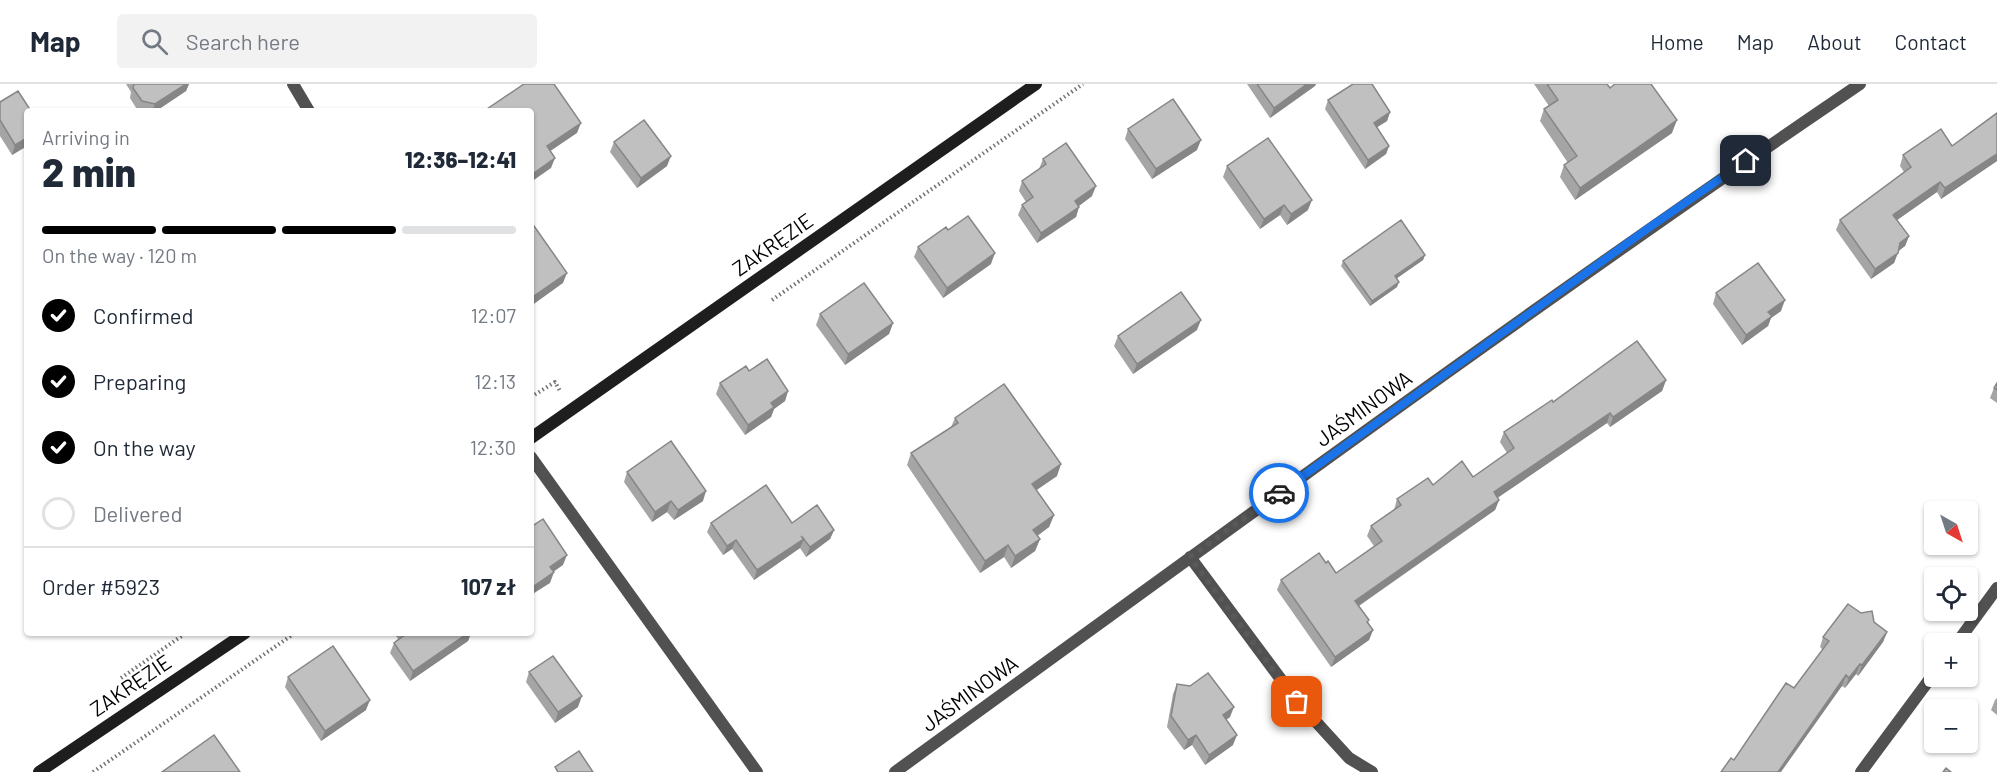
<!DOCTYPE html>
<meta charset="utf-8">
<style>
body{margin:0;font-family:Barlow,sans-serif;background:#f2f2f3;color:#1f2937;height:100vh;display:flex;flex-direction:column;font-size:22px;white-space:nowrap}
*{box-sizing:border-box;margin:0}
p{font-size:20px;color:#747a83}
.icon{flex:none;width:33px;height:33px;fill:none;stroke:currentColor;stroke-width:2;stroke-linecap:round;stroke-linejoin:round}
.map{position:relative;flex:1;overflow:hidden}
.side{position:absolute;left:24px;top:24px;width:510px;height:528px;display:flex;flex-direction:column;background:#fff;border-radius:6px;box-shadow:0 2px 4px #0004}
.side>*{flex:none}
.needle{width:39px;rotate:141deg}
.fabs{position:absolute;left:1924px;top:417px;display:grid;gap:12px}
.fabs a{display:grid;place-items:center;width:54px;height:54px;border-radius:6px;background:#fff;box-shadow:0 2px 4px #0004;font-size:30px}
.pin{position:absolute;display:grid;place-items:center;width:51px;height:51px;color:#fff;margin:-26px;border-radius:12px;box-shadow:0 3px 9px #0006}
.courier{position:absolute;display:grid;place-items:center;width:60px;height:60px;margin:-30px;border:4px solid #1a73e8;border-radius:50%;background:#fff;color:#222;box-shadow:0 2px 8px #0007}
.overview em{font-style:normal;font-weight:800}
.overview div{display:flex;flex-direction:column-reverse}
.overview{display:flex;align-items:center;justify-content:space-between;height:102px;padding:0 18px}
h1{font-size:39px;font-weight:800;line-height:45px}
.bar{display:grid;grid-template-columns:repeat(4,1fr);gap:9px 6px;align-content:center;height:72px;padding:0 18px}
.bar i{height:8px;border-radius:4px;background:#e0e1e3}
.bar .current{background:#000}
.bar p{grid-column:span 4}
.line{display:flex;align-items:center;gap:15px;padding:0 18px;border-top:2px solid #e0e1e3}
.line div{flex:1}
ol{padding:0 18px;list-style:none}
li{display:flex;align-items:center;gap:18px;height:66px}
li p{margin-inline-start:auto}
li .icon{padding:6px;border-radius:50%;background:#000;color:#fff;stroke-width:4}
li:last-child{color:#747a83}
li i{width:33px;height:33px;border:3px solid #e0e1e3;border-radius:50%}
header{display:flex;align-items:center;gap:36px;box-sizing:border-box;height:84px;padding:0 30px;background:#fff;border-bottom:2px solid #e0e1e3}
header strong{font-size:28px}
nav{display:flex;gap:33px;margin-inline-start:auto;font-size:21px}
.search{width:420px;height:54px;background:#f2f2f3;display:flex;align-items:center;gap:15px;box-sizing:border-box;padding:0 21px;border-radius:6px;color:#747a83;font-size:22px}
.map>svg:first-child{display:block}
</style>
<header>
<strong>Map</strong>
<div class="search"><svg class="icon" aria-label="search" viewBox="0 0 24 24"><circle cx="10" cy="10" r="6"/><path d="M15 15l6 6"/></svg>Search here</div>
<nav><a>Home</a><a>Map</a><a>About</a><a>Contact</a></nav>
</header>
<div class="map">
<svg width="1997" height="688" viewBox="0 0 1997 688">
<rect width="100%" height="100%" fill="#fff"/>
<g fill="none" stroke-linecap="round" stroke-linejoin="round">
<path stroke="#737373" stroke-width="4" stroke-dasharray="1.5 3" stroke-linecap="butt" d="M772,216L1083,0
M531,313L555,298L560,307
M121,594L186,549
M93,688L295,549"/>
<path stroke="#515151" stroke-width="12" d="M293,0L309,27
M531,373L757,688
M1190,473L1297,617L1349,674L1372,688
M1956,560L1997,504
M895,688C1215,456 1533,222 1860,0
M1861,688L1935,588"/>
<path stroke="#1e1e1e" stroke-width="12" d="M531,354L1036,0
M39,688L245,549"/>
</g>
<path fill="#a5a5a5" d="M126,0H189L186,7L156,27H138L130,14L131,8Z
M1247,0H1316L1315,2L1270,34Z
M1534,0H1607L1610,4L1672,49L1575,116L1560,93L1564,81L1568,79L1540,37L1544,25L1549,22Z
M1328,16L1390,28L1387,37L1377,43L1389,62L1386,70L1365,85L1325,25Z
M0,18L27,62L12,71L0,52Z
M1997,29V77L1941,115L1937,108L1897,136L1909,152L1905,162L1898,167L1894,179L1871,195L1836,146L1840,136L1904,88L1900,82L1903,71L1952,62Z
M1128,45L1197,66L1152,95L1125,55Z
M614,58L667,82L637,104L610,68Z
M1043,75L1092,112L1079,122L1076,133L1037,159L1018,131L1022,121L1026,118L1019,107L1022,97L1039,85Z
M1227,82L1308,126L1287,141L1280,131L1260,145L1223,93Z
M918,163L991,180L943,214L914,173Z
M1425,171L1423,176L1397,194V203L1370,222L1341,182L1343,177Z
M1716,209L1781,227L1771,234L1768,242L1742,261L1713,220Z
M820,230L893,239L889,250L845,281L816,241Z
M1197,246L1133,290L1114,262L1118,252Z
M749,287L788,307L785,317L774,325L771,333L745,351L716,310L720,299Z
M1666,296L1662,307L1610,343L1607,339L1497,414L1499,416L1495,426L1359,522L1373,546L1369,556L1331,583L1277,506L1281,496L1326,479L1336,489L1374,462L1367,452L1371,442L1394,426L1397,415L1433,401L1473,393L1507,369L1500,358L1504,348L1553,318Z
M1997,299V319L1990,314L1994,304Z
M955,334L1057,392L1036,406L1054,431L1049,443L1037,452L1040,455L1035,467L1011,484L1004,473L980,489L907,381L911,369L951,343Z
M627,388L703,417L674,436L667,428L652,438L624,398Z
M711,439H792L834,446L830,455L806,473L800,464L754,496L732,465L723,471L707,448Z
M1874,538L1887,548L1883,558L1858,592L1856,590L1845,604L1842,602L1734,676L1794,604L1823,566L1820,563L1823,553Z
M394,549H471L468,557L410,597L390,569L394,559L398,555Z
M529,588L578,623L555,639L526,598Z
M288,593L366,626L321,657L285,603Z
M1177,600L1190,602L1230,633L1226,636L1233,661L1205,681L1192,661L1184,666L1167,643L1173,610Z
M1997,614V631L1991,626L1995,616Z"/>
<path fill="#868686" d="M186,0H189L186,7L156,27H152L155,20Z
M1307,0H1316L1315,2L1270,34L1274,24Z
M1390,28L1387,37L1371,47L1374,39Z
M1677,36L1672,49L1575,116L1580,104Z
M581,39L577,49L543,72L547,62Z
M27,54V62L12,71L15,61Z
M1201,56L1197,66L1152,95L1156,85Z
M1389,62L1386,70L1365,85L1368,76Z
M1997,70V77L1941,115L1945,104Z
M671,72L667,82L637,104L641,94Z
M555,74L551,84L531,98V91Z
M1940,98L1937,108L1890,141L1893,131Z
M1096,102L1092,112L1072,127L1075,117Z
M1312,116L1308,126L1287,141L1291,130Z
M1284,121L1280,131L1260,145L1264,135Z
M1079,123L1076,133L1037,159L1041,149Z
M1909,152L1905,162L1896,169L1900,159Z
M995,169L991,180L943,214L947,204Z
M1898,169L1894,179L1871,195L1875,185Z
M1425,171L1423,176L1393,197L1395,192Z
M567,189L563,199L531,222V214Z
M1399,198L1397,203L1370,222L1372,217Z
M1785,216L1781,227L1771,234L1768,242L1742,261L1746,251L1768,228Z
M1201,236L1197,246L1133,290L1137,280Z
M893,239L889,250L845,281L848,270Z
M1666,296L1662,307L1610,343L1613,333Z
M788,307L785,317L774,325L771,333L745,351L748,341L771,319Z
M1610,329L1607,339L1490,419L1494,408Z
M1061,380L1057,392L1028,412L1032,400Z
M706,407L703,417L674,436L678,426Z
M1499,416L1495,426L1351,527L1355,517Z
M671,417L667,428L652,438L655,428Z
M1054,431L1049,443L1029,458L1033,446Z
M834,446L830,455L806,473L810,463Z
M804,455L800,464L754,496L757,486Z
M1040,455L1035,467L1011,484L1015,472Z
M736,456L732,465L723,471L727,462Z
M1008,461L1004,473L980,489L985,477Z
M567,471L563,481L546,493L550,483Z
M554,488L550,499L531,511V504Z
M1373,546L1369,556L1331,583L1335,573Z
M1887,548L1883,558L1858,592L1862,581Z
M468,549H471L468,557L410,597L413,587Z
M1860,580L1856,590L1845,604L1849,594Z
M1846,591L1842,602L1781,688H1778Z
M582,612L578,623L555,639L558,628Z
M370,616L366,626L321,657L325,647Z
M1234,623L1230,633L1219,641L1223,631Z
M1196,651L1192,661L1184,666L1188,656Z
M1237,651L1233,661L1205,681L1209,671Z"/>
<path fill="#c0c0c0" stroke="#868686" stroke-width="1.5" d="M134,0H186L155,20L142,17L133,4Z
M524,0H554L581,39L547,62L555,74L531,91V27H484Z
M1257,0H1307L1274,24Z
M1353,0H1372L1390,28L1374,39L1389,62L1368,76L1328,16Z
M1547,0H1607L1610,4L1615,0H1651L1677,36L1580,104L1564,81L1577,72L1544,25L1558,16Z
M18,7L31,27H27V54L15,61L0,36V18Z
M1173,15L1201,56L1156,85L1128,45Z
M1997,29V70L1945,104L1940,98L1893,131L1909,152L1900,159L1898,169L1875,185L1840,136L1911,83L1903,71L1941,45L1952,62Z
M644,36L671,72L641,94L614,58Z
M1268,54L1312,116L1291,130L1284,121L1264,135L1227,82Z
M1066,59L1096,102L1075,117L1079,123L1041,149L1022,121L1033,113L1022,97L1046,80L1043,75Z
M968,132L995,169L947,204L918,163L946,143L948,146Z
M1401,136L1425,171L1395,192L1399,198L1372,217L1343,177Z
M534,142L567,189L531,214V143Z
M1758,179L1785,216L1768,228L1772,232L1746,251L1716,209Z
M864,199L893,239L848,270L820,230Z
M1181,208L1201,236L1137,280L1118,252Z
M1637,257L1666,296L1613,333L1610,329L1494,408L1499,416L1355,517L1369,536L1367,538L1373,546L1335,573L1281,496L1319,469L1326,479L1328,477L1336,489L1382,457L1371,442L1401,421L1397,415L1428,394L1433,401L1462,377L1473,393L1514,364L1504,348L1552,316L1553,318Z
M767,275L788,307L771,319L774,323L748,341L720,299L746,282L749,287Z
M1997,299V306L1994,304Z
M1004,300L1061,380L1032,400L1054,431L1033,446L1040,455L1015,472L1008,461L985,477L911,369L958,339L955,334Z
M671,357L706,407L678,426L671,417L655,428L627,388Z
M766,401L792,439L817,421L834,446L810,463L801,452L804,455L757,486L736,456L727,462L711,439Z
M543,435L567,471L550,483L554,488L531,504V443Z
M1848,520L1861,529L1872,527L1874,538L1887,548L1862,581L1860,580L1849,594L1846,591L1778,688H1721L1731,674L1734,676L1786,599L1794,604L1829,557L1823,553Z
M405,549H468L413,587L394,559L406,550Z
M333,562L370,616L325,647L288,593Z
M553,572L582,612L558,628L529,588Z
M1208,589L1234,623L1223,631L1237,651L1209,671L1196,651L1188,656L1171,632L1177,600L1190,602Z
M214,651L240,688H162Z
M579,667L593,688H558L555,683Z
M1946,684L1951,688H1943Z"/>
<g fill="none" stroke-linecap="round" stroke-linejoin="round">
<path stroke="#595959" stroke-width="6" stroke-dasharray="0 10.8" d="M1279,409L1190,473L1297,618"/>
<path stroke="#1a73e8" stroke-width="8" d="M1279,409L1650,143L1746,77"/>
</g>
<g text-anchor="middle" stroke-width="4.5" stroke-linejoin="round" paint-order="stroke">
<g font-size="21" fill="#000" stroke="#fff">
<text transform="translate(773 161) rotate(-35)" y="7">ZAKRĘZIE</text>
<text transform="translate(1364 325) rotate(-36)" y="7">JAŚMINOWA</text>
<text transform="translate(131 602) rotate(-34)" y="7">ZAKRĘZIE</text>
<text transform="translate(970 610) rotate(-36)" y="7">JAŚMINOWA</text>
</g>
</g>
</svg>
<div class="fabs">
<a><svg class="needle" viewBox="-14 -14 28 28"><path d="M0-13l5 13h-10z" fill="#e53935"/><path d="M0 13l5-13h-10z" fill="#747a83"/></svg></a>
<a><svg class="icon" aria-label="locate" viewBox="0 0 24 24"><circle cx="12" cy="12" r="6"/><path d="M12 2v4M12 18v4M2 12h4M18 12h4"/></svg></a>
<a>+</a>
<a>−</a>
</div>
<div class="pin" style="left:1297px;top:618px;background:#ea580c"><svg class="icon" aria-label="bag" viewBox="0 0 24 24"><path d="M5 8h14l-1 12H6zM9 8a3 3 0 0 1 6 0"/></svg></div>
<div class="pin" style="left:1746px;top:77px;background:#1f2937"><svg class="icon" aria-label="home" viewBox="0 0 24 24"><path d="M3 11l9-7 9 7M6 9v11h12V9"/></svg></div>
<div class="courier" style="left:1279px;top:409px"><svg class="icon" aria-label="car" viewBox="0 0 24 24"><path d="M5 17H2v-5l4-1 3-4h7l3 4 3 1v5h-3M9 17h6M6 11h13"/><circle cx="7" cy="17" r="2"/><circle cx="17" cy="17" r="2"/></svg></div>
<section class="side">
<div class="overview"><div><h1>2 min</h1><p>Arriving in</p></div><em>12:36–12:41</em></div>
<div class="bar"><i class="current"></i><i class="current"></i><i class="current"></i><i></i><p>On the way · 120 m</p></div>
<ol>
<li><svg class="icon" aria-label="check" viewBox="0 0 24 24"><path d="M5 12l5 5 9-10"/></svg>Confirmed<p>12:07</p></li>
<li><svg class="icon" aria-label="check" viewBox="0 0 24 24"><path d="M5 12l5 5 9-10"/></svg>Preparing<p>12:13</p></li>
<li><svg class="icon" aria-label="check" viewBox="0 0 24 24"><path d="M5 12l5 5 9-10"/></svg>On the way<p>12:30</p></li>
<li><i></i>Delivered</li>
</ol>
<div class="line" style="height:78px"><div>Order #5923</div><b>107 zł</b></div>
</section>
</div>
